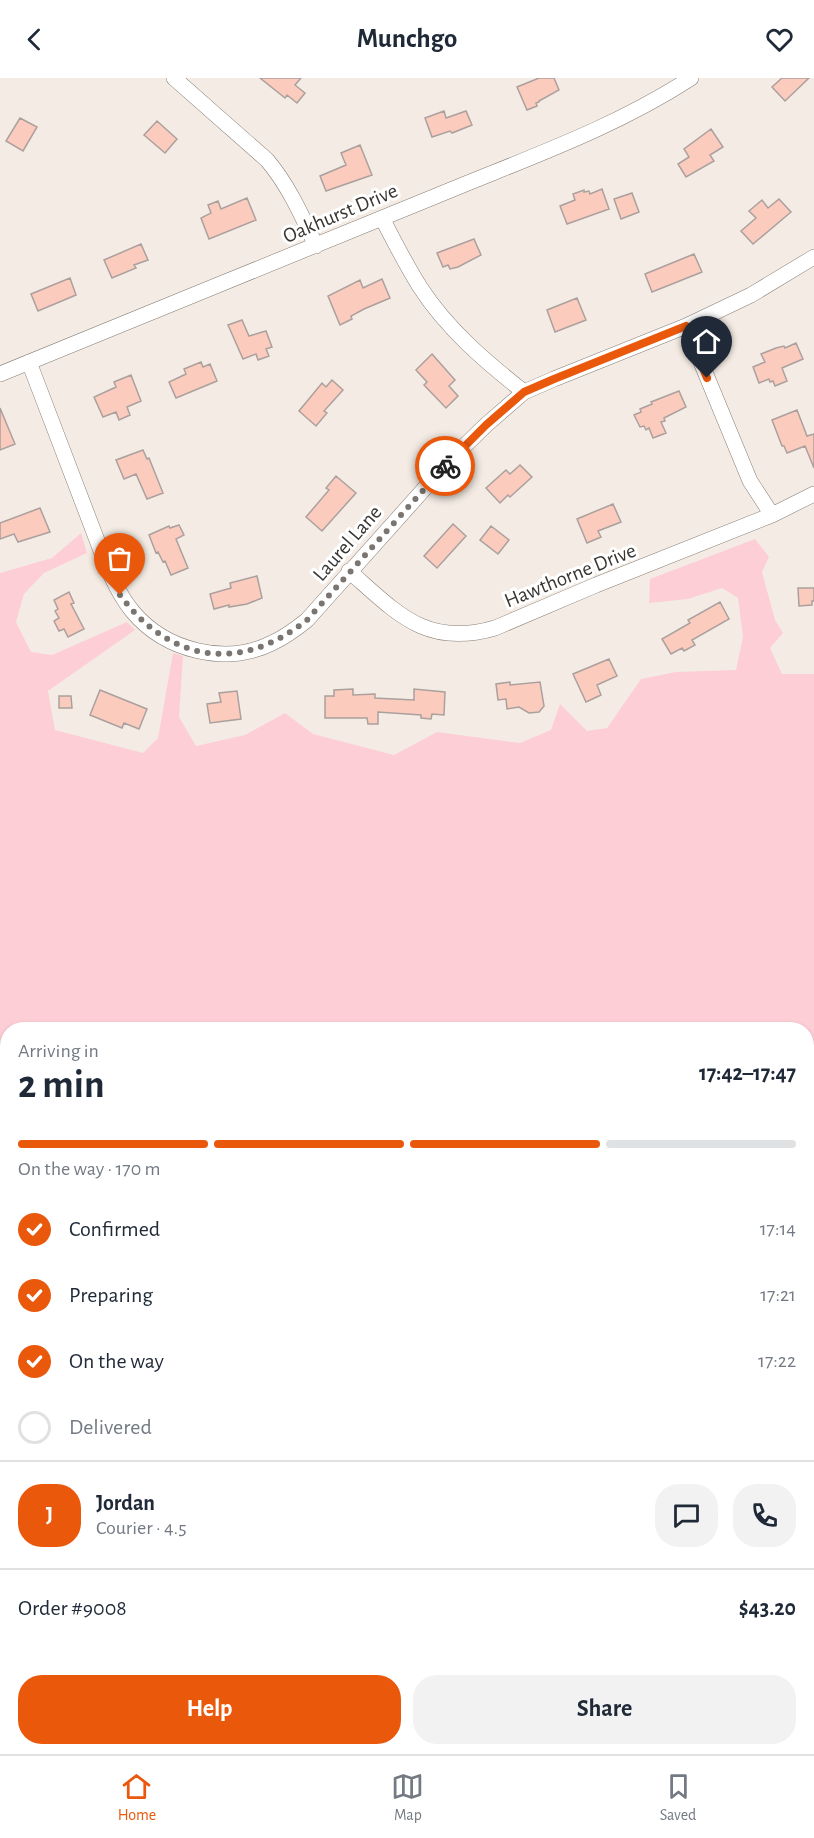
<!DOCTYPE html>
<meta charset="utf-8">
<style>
body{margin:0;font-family:"Alegreya Sans",sans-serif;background:#f2f2f3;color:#1f2937;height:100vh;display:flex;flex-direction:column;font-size:22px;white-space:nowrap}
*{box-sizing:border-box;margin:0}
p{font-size:20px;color:#747a83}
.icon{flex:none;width:33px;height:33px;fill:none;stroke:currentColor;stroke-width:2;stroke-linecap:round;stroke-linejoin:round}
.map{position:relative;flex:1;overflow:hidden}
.drawer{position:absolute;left:0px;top:944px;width:814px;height:734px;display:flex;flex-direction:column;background:#fff;border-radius:24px 24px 0 0;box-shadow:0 2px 4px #0004}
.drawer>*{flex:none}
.pin{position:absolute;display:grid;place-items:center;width:51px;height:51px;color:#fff;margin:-62px -26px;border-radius:50% 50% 50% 0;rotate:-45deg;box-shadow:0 0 6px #0007}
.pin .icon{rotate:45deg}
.courier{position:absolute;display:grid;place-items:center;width:60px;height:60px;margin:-30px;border:4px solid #ea580c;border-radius:50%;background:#fff;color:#222;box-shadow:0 2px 8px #0007}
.headline em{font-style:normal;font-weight:700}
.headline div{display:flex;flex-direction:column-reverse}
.headline{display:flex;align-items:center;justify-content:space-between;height:102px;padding:0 18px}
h1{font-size:39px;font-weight:700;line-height:45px}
.bar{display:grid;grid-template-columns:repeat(4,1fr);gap:9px 6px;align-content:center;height:72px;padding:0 18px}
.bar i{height:8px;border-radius:4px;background:#e0e1e3}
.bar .active{background:#ea580c}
.bar p{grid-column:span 4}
.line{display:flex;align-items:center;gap:15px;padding:0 18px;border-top:2px solid #e0e1e3}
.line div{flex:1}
.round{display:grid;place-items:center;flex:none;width:63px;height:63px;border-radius:24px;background:#f2f2f3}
ol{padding:0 18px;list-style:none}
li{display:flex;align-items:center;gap:18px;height:66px}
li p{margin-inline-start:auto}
li .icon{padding:6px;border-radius:50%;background:#ea580c;color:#fff;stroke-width:4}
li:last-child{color:#747a83}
li i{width:33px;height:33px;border:3px solid #e0e1e3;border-radius:50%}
.primary-button{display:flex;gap:12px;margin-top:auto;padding:12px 18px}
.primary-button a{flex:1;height:69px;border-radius:24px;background:#ea580c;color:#fff;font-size:24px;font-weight:700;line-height:69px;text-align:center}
.primary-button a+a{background:#f2f2f3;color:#1f2937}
header{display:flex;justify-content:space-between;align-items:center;height:78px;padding:0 18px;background:#fff;font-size:27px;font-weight:700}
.tabs{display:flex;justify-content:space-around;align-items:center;height:84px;border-top:2px solid #e0e1e3;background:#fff;font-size:16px;color:#747a83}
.tabs a{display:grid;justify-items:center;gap:3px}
.tabs .active{color:#ea580c}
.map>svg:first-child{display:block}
</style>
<header><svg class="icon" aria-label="back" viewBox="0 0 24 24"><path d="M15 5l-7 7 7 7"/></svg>Munchgo<svg class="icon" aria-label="heart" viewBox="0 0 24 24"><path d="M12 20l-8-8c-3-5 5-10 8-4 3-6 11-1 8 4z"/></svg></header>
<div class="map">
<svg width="814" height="1676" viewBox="0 0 814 1676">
<rect width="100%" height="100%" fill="#f4ece4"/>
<path fill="#fdced6" d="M81,455L87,475L44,495L24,516L16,544L31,574L52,577L127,544L135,552L48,613L55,652L143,675L158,660L173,575L183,578L179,639L196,668L245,657L285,635L313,656L394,677L437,654L520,665L551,652L560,626L587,653L607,650L641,601L676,594L736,592L743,559L738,520L722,510L688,521L649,525L650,501L755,461L769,479L762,494L775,542L783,555L770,570L782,596H814V1518H807V951H8V1328L0,1329V495L52,480Z
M0,1608H7L8,1670H80V1676H0Z
M182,1670H219L222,1676H184Z
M290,1670H358L367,1676H298Z
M402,1670H593L587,1676H393Z"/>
<path fill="#fbcbbe" stroke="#aba09d" stroke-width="1.5" d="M260,0H301L295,7L305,15L297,25L287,17L285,20Z
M539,0H554L559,12L539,23V24L536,25L537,28L527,32L517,9Z
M782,0H809L785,23L772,9Z
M444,33L446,40L466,33L472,47L452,55L450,53L432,59L425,40Z
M20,40L37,49L23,73L6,63Z
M157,43L177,61L165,75L144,57Z
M711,51L723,69L710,77L714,83L686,99L678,86L689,79L684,71Z
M360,67L372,97L326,113L320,98L346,87L341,75Z
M602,111L609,131L567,146L560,128L575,122L573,116L584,112V114L589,113L590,116Z
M632,115L639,134L621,141L614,121Z
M247,120L256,142L209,161L201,140L211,135L208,127L218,123L221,131Z
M779,121L791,134L753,166L741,153L756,140L749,133L762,122L768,130Z
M474,161L481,177L458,189L450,191L448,187L443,189L437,175Z
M141,166L148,182L134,187L136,190L112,200L104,182Z
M694,176L702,194L652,214L645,196Z
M70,200L76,217L38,233L31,216Z
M382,201L390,220L364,231L351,238L352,241L340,247L328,218L360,202L363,210Z
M577,220L586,242L555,254L547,232Z
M242,242L249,258L266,253L272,269L266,271L269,278L258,282L256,276L243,281L228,247Z
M796,265L803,281L782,290L787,303L775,308L773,303L770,304L769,301L759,305L753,289L765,284L761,276L776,270L784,268L785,270Z
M432,276L455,302L449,308L458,318L446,330L424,307L427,304L416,292Z
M201,284L203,289L210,286L217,303L176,320L169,304L186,296L184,291Z
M131,297L141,323L127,329L130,337L119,342L116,334L103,339L94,319L116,309L114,304Z
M332,302L343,312L324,333L327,335L316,348L299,333L322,305L326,309Z
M679,313L686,329L664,340L665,343L661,344L666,355L653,360L649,350L646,352L644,348L640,349L634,337L641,334L640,331L652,326L651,324Z
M0,330L15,366L0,372Z
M797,332L807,358L814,356V390L805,368L787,375L784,368H782L772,342Z
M143,372L147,381L149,380L163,415L147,421L136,396L124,401L116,382Z
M520,387L532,399L510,419L508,417L500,425L486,410L506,392L510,396Z
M336,398L356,415L322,453L306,439L329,412L326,410Z
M613,426L621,444L598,453L601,459L587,465L577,441Z
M40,430L50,454L18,464L14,456L0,461V445Z
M453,446L466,458L437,490L424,478Z
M179,447L184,457L176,461L188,490L171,497L165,483L163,484L158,474L156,475L149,457L169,448L170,450Z
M491,448L509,462L498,476L480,462Z
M257,498L262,520L247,526L229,529V527L214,531L210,516L231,510L230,505Z
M798,510H814V523H812V527L799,528Z
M69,514L74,525L71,526L84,551L68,559L64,551L59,553L54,543L59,540L55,533L58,531L54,522Z
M720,524L729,541L692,562L695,567L684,573L682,570L671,576L662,561L690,545L688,542Z
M609,581L617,598L597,607L601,617L586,624L573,596Z
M510,604V607L540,604L544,628L539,634L529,635L519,629L507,631L506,621L498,622L496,606Z
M353,611V617L375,616V620L414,622V611L445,614L444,637L432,636L431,641L421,640V637L378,634V646H368L367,640H325V618H334V612Z
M100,612L147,631L139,651L124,645L122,650L90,637Z
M237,613L241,641L210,645L207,626L221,624L219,615Z
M59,618H71L72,630H59Z"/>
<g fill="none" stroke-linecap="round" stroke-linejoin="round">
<defs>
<path id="minor" d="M174,0L267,82C289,108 302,138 316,168
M382,140C394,163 406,187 420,209C447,251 486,284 524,314
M686,248L750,403L772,437
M29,284L108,491C115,506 122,521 133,534C166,573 226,588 272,565C285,559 296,551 307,542L450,382L486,347L524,314L554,301L686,248L751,217L814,179
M0,296C145,236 291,178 436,118C522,82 613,51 691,0
M349,493C397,535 426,570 495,550L596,507L772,437L814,416
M280,1670L286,1676"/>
</defs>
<use href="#minor" stroke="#867e77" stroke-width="16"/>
<use href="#minor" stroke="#fff" stroke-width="15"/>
</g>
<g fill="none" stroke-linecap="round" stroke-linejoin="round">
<path stroke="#7a7570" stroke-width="6" stroke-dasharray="0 10.8" d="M120,517C170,585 241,595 307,542L445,388"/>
<path stroke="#ea580c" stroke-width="8" d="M445,388L486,347L524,314L554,301L686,248L707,300"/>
</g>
<g text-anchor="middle" stroke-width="6" stroke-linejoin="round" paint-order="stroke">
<g font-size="21" fill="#383532" stroke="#fff">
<text transform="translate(340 135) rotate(-23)" y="7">Oakhurst Drive</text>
<text transform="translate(347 465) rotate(-49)" y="7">Laurel Lane</text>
<text transform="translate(570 497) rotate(-22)" y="7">Hawthorne Drive</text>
</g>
</g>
</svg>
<div class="pin" style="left:120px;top:517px;background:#ea580c"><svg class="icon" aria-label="bag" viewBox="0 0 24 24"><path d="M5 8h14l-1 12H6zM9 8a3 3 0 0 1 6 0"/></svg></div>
<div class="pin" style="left:707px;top:300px;background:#1f2937"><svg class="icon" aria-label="home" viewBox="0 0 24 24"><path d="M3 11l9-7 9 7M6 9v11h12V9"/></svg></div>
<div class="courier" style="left:445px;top:388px"><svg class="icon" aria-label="bike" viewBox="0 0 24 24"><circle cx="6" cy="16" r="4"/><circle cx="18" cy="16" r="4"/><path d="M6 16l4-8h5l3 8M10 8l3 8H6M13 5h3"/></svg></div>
<section class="drawer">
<div class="headline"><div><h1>2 min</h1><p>Arriving in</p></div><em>17:42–17:47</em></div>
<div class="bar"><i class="active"></i><i class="active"></i><i class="active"></i><i></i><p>On the way · 170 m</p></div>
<ol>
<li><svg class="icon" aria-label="check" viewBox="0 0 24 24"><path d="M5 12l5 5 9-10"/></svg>Confirmed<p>17:14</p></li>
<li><svg class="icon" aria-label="check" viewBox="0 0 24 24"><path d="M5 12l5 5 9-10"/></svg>Preparing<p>17:21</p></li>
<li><svg class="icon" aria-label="check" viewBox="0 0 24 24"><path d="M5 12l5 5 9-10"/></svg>On the way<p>17:22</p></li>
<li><i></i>Delivered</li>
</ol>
<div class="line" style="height:108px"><b class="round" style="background:#ea580c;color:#fff">J</b><div><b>Jordan</b><p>Courier · 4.5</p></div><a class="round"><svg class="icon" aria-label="chat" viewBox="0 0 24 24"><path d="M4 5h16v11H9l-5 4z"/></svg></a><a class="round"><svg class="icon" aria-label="phone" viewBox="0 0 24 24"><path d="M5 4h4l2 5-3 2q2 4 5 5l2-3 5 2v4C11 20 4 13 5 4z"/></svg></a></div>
<div class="line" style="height:78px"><div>Order #9008</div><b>$43.20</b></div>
<div class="primary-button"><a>Help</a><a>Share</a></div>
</section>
</div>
<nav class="tabs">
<a class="active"><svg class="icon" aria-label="home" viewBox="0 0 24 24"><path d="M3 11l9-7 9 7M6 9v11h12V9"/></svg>Home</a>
<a><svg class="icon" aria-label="map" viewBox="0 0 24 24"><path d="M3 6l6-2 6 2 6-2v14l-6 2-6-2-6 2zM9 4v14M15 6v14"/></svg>Map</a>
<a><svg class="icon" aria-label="saved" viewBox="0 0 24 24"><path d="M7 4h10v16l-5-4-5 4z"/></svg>Saved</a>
</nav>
